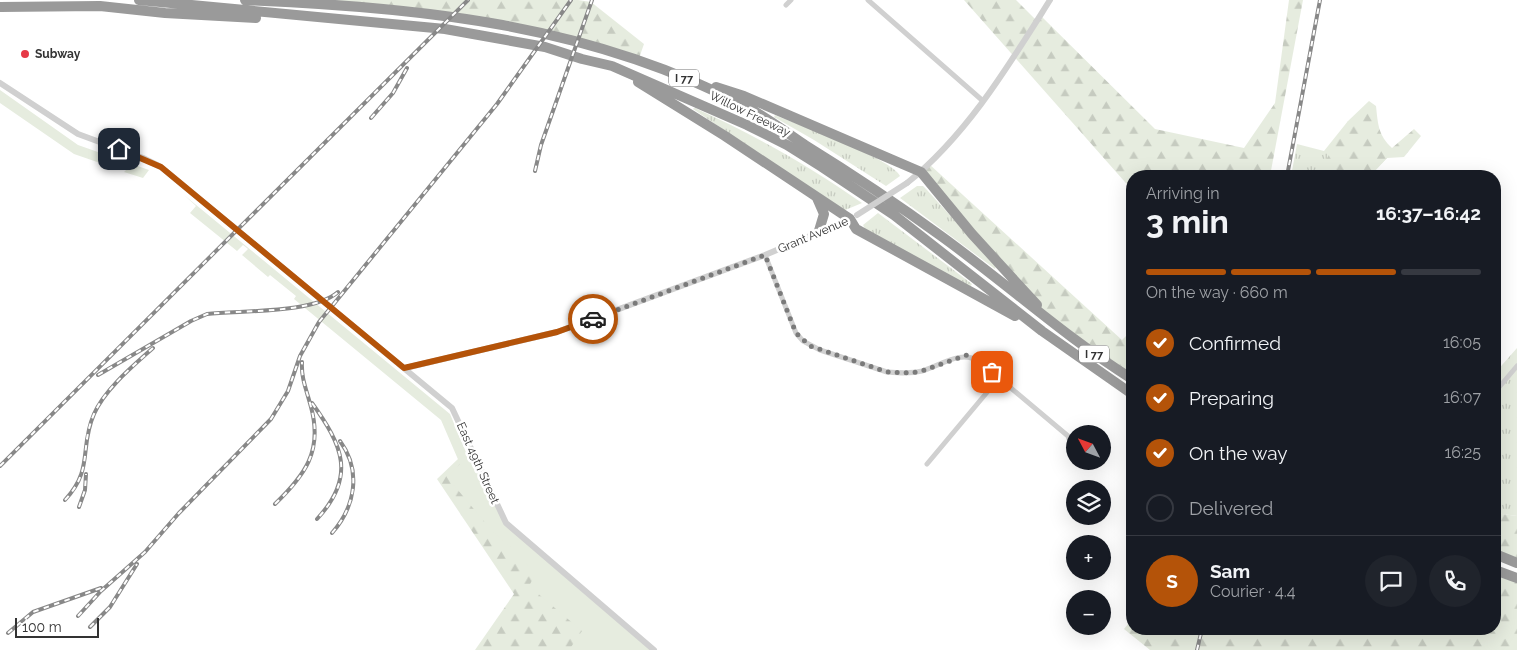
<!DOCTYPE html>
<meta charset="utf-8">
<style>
body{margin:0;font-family:Raleway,sans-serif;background:#20242c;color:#f1f3f6;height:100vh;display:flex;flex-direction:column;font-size:19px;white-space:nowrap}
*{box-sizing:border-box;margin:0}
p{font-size:16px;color:#9ea1a6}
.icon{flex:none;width:28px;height:28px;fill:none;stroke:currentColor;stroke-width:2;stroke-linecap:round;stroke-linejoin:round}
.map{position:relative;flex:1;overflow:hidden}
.drawer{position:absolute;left:1126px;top:170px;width:375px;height:465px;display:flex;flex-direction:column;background:#171b24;border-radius:20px;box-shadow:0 5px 20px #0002}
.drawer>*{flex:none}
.needle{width:32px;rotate:311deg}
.tools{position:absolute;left:1066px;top:425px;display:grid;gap:10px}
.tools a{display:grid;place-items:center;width:45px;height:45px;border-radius:50%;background:#171b24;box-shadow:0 5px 20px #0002;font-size:25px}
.scale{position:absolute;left:15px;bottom:12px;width:84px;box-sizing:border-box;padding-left:5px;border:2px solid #333;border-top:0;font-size:14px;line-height:18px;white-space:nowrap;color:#333;-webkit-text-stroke:4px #fff;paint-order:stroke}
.pin{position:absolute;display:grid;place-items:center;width:42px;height:42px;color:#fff;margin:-21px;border-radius:10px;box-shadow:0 2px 8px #0006}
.courier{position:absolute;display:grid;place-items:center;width:50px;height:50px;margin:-25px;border:4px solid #b45309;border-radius:50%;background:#fff;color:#222;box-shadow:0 1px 6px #0007}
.summary em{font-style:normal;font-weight:700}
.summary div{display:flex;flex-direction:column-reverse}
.summary{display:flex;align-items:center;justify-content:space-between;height:85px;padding:0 20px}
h1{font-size:32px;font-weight:700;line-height:38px}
.bar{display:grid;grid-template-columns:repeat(4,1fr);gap:8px 5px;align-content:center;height:60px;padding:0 20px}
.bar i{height:6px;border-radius:4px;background:#363941}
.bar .active{background:#b45309}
.bar p{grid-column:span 4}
.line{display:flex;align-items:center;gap:12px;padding:0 20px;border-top:1px solid #363941}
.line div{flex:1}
.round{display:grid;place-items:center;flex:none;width:52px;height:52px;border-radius:26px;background:#20242c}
ol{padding:0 20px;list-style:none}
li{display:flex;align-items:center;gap:15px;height:55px}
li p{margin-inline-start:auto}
li .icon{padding:5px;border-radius:50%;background:#b45309;color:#fff;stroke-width:4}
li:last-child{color:#9ea1a6}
li i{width:28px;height:28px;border:2px solid #363941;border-radius:50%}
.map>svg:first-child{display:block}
</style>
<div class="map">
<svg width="1517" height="650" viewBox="0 0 1517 650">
<defs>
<pattern id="grass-tufts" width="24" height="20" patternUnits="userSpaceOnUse" patternTransform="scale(1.25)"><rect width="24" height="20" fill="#e6ecdf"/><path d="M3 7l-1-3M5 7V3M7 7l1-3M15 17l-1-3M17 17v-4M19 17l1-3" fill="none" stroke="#c6cbc0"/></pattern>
<pattern id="forest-firs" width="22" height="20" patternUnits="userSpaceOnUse" patternTransform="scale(1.25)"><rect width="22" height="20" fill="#e6ecdf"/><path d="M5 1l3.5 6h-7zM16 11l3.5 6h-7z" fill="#c6cbc0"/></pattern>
</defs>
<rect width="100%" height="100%" fill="#fff"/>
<path fill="url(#grass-tufts)" d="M695,108C754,135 810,166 862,203L843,211L693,109Z
M775,115C796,124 893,159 900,176L886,186L814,140L774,117Z
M1348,121L1387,158L1370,176H1291L1297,144L1324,151Z
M917,186H923L927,190L996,266L995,269L900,198Z
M878,213L972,284L970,287L865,229L863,225Z
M1517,348V516L1495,513V373Z"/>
<path fill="url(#forest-firs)" d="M245,0H578L591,2L644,44L638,61L497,22Z
M964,0H1016L1036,20L1040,15L1155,129L1244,148L1275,103L1289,0H1303L1270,176H1132V190Z
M1369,101L1376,106C1378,124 1378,135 1392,148L1414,129L1421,136L1404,157L1387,158L1370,176H1317L1348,121Z
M929,164L1122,340L1132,330V379L1056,326L921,172Z
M472,451L506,523L653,650H475L514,594L437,479L458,459Z
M1495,513L1517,516V563L1495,554Z
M1495,570L1517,578V650H1150L1124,629L1132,619V629H1495Z"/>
<path fill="#e6ecdf" d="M0,90L78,145L149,170L143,178L124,172L127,169L107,156L100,163L74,154L0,103Z
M184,195L450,414L468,457L474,451L505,525L654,650H569L582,631L529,586L535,575L519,554L493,532L447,477L460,464L441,420L294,299L296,296L270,275L268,277L242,255L248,249L243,245L237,251L190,213L196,206Z"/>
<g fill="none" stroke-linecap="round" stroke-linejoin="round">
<path stroke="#d0d0d0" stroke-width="5" d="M868,0L983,101
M786,5L791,0
M765,255L796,333L803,341L820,350L887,372C899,373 910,374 922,371C942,365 961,349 980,362L1068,436L1074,454
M1495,392L1517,366
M927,464L999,378"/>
<path stroke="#d0d0d0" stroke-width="6" d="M0,83L78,134L143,158L161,167L452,408L506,523L654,650
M907,183C967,135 1009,65 1050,0
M405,368L557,332L765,255L850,219"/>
<path stroke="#9a9a9a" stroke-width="10" d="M139,0L445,29L545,47L582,59L612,66L747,125L787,145L822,167L894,215L1042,331L1132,394
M245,0C419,7 590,24 747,107C767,118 786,132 805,145C852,174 897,204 941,236C1006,283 1065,337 1132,379
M0,7L100,6L165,13L256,18
M638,82L725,136L850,219L856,229L1015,316
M716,87L744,96L921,172L972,234L1037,305
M817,198L824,214L818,234
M1495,554L1517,563
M1495,570L1517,578"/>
<defs>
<path id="rail" d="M371,118L393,93L407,68
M535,171L541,145L592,0
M1287,176L1320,0
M98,375L191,321L207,314C241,310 313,314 338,292
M312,403C342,445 357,476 317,519
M0,466L468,0
M65,500C94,469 79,448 94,414C105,389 133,366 153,348
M275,504C305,475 323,451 311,407C307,391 301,379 302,362
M79,507L85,490L86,474
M332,533C355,507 362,471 340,441
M78,616L101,591L145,552L179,513L271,419L288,391L300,356L319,322L497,104L571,0
M90,627L110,607L137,564
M8,633L33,612L101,588
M1197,650L1202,629"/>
</defs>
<use href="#rail" stroke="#888" stroke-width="4"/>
<use href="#rail" stroke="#fff" stroke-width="2" stroke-dasharray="5.5" stroke-linecap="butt"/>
<path stroke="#d0d0d0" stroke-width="6" d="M857,215L907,183"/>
</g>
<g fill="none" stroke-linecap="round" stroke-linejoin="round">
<path stroke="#7a7a7a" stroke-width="5" stroke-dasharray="0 9" d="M593,319L765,255L796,333L810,346L887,372L910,373L922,371L967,355L976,358L992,372"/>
<path stroke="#b45309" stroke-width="6" d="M119,149L161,167L404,368L557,332L593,319"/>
</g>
<circle fill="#e63946" stroke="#fff" stroke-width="2" cx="25" cy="54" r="5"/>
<g text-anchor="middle" stroke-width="5" stroke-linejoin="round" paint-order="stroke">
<g fill="#fff" stroke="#707070" stroke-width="1">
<rect x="669" y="69.5" width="30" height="17" rx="4"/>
<rect x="1079" y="345.5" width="30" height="17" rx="4"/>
</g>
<g font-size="11" font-weight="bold" fill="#333">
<text x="684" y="82">I 77</text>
<text x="1094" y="358">I 77</text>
</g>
<g font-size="12" font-weight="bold" fill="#333" stroke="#fff" text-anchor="start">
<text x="35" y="58">Subway</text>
</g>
<g font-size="12" fill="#333" stroke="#fff">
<text transform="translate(750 114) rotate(26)" y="4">Willow Freeway</text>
<text transform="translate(813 235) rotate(-23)" y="4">Grant Avenue</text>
<text transform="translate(478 463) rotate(66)" y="4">East 49th Street</text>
</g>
</g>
</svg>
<div class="tools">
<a><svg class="needle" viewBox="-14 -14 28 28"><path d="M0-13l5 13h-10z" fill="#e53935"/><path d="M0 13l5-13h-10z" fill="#9ea1a6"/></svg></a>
<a><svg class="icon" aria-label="layers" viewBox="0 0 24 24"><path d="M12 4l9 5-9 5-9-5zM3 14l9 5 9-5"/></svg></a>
<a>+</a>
<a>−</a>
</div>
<div class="scale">100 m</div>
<div class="pin" style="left:992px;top:372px;background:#ea580c"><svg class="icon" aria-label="bag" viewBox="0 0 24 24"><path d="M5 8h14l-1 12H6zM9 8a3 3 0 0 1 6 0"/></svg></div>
<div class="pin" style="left:119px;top:149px;background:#1f2937"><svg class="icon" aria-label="home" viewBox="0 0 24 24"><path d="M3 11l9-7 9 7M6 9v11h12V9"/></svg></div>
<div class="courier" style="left:593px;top:319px"><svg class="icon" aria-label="car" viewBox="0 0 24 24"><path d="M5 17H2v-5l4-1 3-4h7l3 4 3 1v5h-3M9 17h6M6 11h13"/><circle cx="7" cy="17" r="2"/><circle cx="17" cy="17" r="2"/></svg></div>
<section class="drawer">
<div class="summary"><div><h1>3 min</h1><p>Arriving in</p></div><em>16:37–16:42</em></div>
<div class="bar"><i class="active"></i><i class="active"></i><i class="active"></i><i></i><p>On the way · 660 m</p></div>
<ol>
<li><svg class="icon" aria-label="check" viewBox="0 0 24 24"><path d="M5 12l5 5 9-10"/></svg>Confirmed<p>16:05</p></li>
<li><svg class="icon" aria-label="check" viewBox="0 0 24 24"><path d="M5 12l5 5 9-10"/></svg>Preparing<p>16:07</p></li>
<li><svg class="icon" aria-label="check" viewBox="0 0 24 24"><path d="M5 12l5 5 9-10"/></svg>On the way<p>16:25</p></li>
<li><i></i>Delivered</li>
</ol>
<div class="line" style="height:90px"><b class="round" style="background:#b45309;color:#fff">S</b><div><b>Sam</b><p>Courier · 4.4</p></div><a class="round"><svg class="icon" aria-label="chat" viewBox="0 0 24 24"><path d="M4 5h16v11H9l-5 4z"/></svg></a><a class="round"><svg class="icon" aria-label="phone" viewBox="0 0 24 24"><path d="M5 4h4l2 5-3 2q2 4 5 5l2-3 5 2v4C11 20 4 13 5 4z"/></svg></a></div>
</section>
</div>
